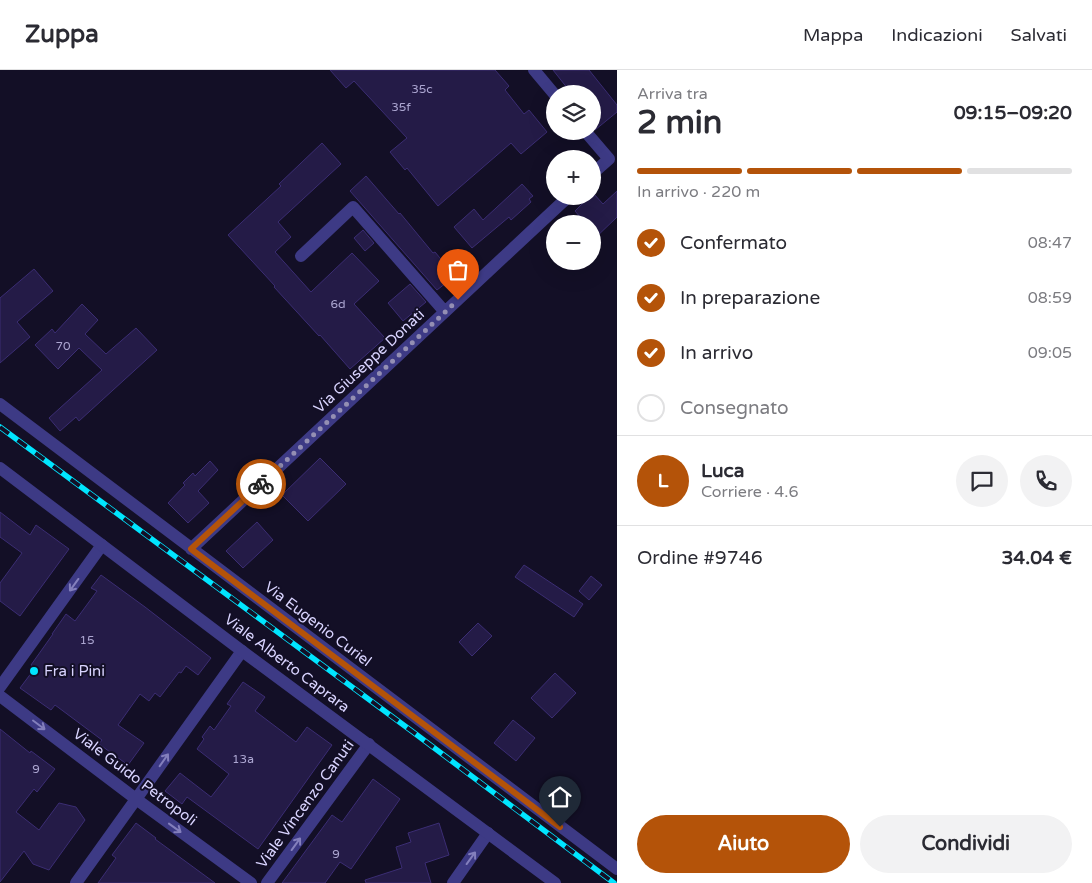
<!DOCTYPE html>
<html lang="it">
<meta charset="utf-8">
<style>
body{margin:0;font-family:"Varela Round",sans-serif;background:#f2f2f3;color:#2b2b33;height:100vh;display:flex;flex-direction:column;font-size:19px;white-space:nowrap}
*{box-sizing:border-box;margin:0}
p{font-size:16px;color:#7c7c81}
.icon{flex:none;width:28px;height:28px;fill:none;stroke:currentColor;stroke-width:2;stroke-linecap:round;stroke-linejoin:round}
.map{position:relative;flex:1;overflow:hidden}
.details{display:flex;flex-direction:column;background:#fff;width:475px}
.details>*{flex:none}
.controls{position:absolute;left:546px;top:15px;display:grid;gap:10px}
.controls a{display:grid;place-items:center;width:55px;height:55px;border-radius:50%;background:#fff;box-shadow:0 5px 20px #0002;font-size:25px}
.pin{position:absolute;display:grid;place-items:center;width:42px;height:42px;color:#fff;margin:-51px -21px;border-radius:50% 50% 50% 0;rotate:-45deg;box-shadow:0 0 5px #0007}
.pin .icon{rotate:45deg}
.courier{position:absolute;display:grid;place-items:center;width:50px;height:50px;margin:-25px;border:4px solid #b45309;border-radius:50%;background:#fff;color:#222;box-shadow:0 1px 6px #0007}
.head em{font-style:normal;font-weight:700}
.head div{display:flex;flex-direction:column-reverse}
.head{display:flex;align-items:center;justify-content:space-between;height:85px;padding:0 20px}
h1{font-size:32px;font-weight:700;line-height:38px}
.bar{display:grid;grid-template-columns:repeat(4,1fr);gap:8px 5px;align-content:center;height:60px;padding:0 20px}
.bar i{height:6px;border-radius:4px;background:#e1e1e2}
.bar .active{background:#b45309}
.bar p{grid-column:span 4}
.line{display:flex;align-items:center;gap:12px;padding:0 20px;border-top:1px solid #e1e1e2}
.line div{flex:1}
.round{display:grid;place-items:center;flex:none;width:52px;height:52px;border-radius:26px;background:#f2f2f3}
ol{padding:0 20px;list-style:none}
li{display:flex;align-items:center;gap:15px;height:55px}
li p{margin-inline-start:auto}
li .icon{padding:5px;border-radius:50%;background:#b45309;color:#fff;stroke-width:4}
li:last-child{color:#7c7c81}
li i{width:28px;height:28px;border:2px solid #e1e1e2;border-radius:50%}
.button{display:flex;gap:10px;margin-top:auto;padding:10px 20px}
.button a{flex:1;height:58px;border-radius:30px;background:#b45309;color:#fff;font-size:20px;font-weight:700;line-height:58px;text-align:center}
.button a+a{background:#f2f2f3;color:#2b2b33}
header{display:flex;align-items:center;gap:30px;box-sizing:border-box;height:70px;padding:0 25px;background:#fff;border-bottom:1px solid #e1e1e2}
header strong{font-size:24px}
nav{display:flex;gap:28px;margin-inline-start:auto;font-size:18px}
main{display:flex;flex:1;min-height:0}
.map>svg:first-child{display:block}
</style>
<header>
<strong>Zuppa</strong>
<nav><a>Mappa</a><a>Indicazioni</a><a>Salvati</a></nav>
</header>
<main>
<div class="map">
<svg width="617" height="813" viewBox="0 0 617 813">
<rect width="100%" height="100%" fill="#130f26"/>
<path fill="#241b47" stroke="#3b2d73" d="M330,0H495L509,16L505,20L524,44L529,40L547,62L521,84L511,73L438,136L407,98L405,100L390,82L407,68L354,11L346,18Z
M553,0H589L617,35V42L595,60L592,57V24H572Z
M322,73L341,94L278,152L291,167L275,182L311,222L352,183L379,211L354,234L385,268L350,299L320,265L319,266L274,217L275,216L228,165L281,116L279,114Z
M366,106L399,144L400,143L433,183L435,182L455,206L437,220L350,121Z
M522,114L533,126L529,129L531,132L511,150L509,147L472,178L454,157L474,139L483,150Z
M617,121V147L592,171V154H586L575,141L590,126H592L593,123L603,134Z
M363,160L374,173L365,181L354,168Z
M34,199L53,221L17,252L30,267L0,293V228Z
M410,214L426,232L403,251L388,233Z
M82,234L98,250L85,264L106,284L136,258L157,280L79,351L76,347L60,361L49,348L102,300L79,278L58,299L35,275L52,259L55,263Z
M320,388L346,414L308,451L282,425Z
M210,391L218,400L198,421L209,433L188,453L168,433L185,415L183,413L193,403L195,406Z
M0,442L30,465L36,455L69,479L20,546L0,531V513L22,483L0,467Z
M257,452L273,470L243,498L226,481Z
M524,495L583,534L574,547L515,507Z
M101,505L145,537L211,588L198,605L186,596L181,603L179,602L160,627L155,623L149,631L140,624L118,655L144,673L128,695L99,674L102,670L55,635L51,640L20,618L35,598L31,595L53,564H52L66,544L75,551L97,521L91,518Z
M591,506L602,515L589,530L579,521Z
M478,553L492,566L472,586L459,572Z
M555,603L576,623L552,648L531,628Z
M243,612L265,627L255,641L296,672L307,657L332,675L258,779L187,727L182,734L165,721L180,703L211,727L229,704L197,679L204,669L202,667L210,656L214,660L231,636L227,634Z
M513,650L535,668L516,691L494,673Z
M0,659L30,683L31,681L55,699L37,722L34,719L16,742L39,760L59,733L76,737L85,750L49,800L33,794L24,781L0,812Z
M373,709L400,729L351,799L340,792L325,813H282L332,745L342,752Z
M136,753L156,768L155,769L215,813H98L116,788L112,785Z
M439,753L449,785L425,793L431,813H366L365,810L402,798L396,777L411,772L408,763Z"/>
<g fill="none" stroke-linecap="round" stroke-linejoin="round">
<path stroke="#3d3a85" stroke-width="12" d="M534,0L555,25
M585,61L609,89L592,104
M301,186L353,137L445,242
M0,334L617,799
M191,479L569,126
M0,617L102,475
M0,626L136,729L251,813
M76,813L242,581
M267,813L369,674
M453,813L488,763"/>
<path stroke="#3d3a85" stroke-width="12" d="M0,398L242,581L555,813"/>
<defs>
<path id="rail" d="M0,357L413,662L614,813"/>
</defs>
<use href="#rail" stroke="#00e5ff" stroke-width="5.5"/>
<use href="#rail" stroke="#130f26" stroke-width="4" stroke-dasharray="11" stroke-linecap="butt"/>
</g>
<defs><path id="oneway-shaft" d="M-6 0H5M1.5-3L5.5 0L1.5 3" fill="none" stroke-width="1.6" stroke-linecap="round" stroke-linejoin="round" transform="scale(1.25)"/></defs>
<g stroke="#837fbc">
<use href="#oneway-shaft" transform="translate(74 515) rotate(126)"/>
<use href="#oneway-shaft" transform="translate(39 655) rotate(37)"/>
<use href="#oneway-shaft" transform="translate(164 690) rotate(-55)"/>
<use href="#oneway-shaft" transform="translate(175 758) rotate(36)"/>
<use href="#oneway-shaft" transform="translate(296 774) rotate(-54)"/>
<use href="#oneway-shaft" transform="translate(471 788) rotate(-54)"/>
</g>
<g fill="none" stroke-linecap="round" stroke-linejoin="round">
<path stroke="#948fb3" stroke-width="5" stroke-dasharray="0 9" d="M261,414L458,230"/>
<path stroke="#b45309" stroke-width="6" d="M261,414L191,479L560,757"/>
</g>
<circle fill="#00e5ff" stroke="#130f26" stroke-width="2" cx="34" cy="601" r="5"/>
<g text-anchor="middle" stroke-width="4" stroke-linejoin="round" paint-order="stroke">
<g font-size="12" fill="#aca6d1">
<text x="422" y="23">35c</text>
<text x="401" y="41">35f</text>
<text x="338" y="238">6d</text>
<text x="63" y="280">70</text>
<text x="87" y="574">15</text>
<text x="243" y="693">13a</text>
<text x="36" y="703">9</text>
<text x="336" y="788">9</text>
</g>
<g font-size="15" fill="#d9d4ff" stroke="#130f26">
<text transform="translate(369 291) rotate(-43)" y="5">Via Giuseppe Donati</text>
<text transform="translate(318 554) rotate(37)" y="5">Via Eugenio Curiel</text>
<text transform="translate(287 593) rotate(37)" y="5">Viale Alberto Caprara</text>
<text transform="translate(135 707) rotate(37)" y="5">Viale Guido Petropoli</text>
<text transform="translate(305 734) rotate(-54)" y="5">Viale Vincenzo Canuti</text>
</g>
<g font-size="15" fill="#d9d4ff" stroke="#130f26" text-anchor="start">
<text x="44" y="606">Fra i Pini</text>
</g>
</g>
</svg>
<div class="controls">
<a><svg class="icon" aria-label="layers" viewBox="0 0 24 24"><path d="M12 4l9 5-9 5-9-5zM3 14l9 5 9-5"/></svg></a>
<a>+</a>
<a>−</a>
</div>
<div class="pin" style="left:458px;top:230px;background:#ea580c"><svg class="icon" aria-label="bag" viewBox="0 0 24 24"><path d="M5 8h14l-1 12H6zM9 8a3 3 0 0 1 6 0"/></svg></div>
<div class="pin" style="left:560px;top:757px;background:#1f2937"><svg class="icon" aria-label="home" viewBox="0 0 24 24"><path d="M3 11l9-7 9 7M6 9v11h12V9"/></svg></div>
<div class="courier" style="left:261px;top:414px"><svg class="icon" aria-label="bike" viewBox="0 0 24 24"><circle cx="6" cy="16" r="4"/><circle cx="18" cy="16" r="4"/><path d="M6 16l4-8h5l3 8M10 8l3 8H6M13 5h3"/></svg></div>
</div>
<section class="details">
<div class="head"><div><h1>2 min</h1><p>Arriva tra</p></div><em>09:15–09:20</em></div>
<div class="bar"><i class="active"></i><i class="active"></i><i class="active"></i><i></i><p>In arrivo · 220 m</p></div>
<ol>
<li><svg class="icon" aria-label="check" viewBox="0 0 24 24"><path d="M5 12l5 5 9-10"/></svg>Confermato<p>08:47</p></li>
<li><svg class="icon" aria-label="check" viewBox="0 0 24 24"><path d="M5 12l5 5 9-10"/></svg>In preparazione<p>08:59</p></li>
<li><svg class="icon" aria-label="check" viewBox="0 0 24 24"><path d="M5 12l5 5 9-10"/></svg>In arrivo<p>09:05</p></li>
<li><i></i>Consegnato</li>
</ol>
<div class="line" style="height:90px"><b class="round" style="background:#b45309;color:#fff">L</b><div><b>Luca</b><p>Corriere · 4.6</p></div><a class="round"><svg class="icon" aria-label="chat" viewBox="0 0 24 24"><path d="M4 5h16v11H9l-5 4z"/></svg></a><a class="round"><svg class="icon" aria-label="phone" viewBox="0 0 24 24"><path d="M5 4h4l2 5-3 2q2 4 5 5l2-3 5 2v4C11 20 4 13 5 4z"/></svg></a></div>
<div class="line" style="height:65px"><div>Ordine #9746</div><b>34.04 €</b></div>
<div class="button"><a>Aiuto</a><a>Condividi</a></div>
</section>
</main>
